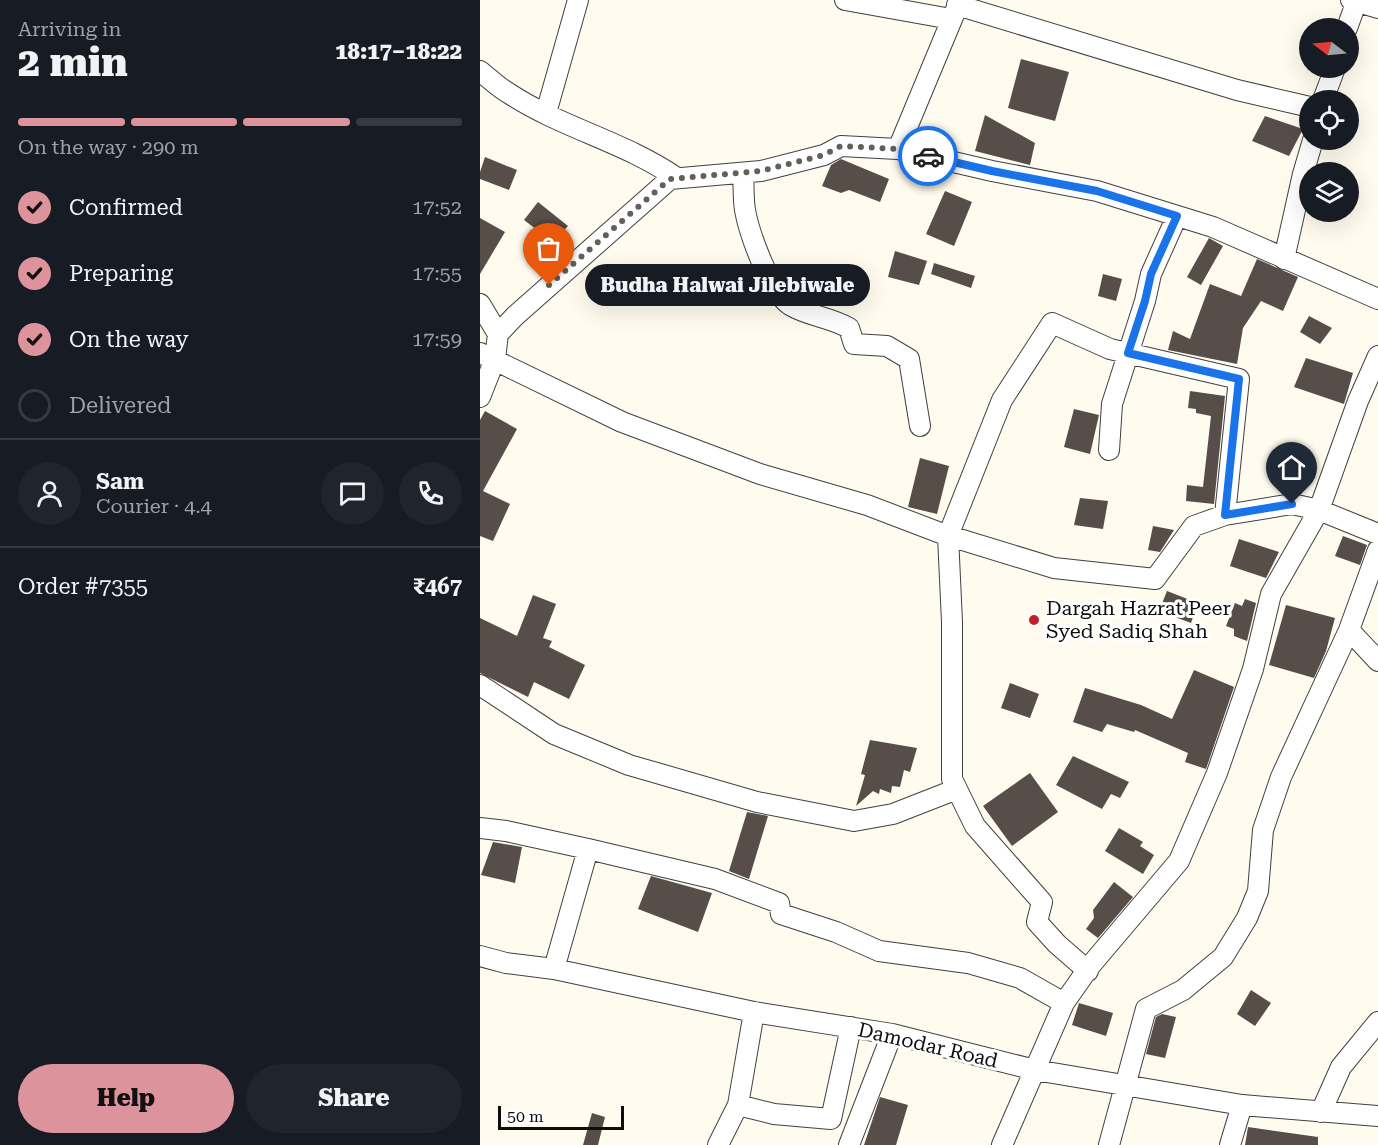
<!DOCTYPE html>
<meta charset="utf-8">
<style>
body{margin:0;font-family:"Roboto Serif",serif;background:#20242c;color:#f1f3f6;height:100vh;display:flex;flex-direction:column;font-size:22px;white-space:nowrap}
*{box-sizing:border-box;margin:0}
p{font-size:20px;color:#9ea1a6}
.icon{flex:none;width:33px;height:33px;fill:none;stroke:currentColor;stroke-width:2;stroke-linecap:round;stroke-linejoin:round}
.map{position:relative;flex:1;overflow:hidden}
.panel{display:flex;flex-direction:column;background:#171b24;width:480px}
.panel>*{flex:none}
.needle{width:39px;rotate:286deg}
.controls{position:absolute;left:819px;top:18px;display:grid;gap:12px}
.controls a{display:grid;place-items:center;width:60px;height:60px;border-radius:50%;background:#171b24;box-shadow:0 6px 24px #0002;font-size:30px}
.scale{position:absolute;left:18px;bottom:15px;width:126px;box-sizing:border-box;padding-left:6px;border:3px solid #0d0d0d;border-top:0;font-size:16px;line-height:21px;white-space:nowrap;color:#0d0d0d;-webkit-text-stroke:4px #fff;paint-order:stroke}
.pin{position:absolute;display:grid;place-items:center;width:51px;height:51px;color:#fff;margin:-62px -26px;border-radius:50% 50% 50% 0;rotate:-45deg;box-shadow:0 0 6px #0007}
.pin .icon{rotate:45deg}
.courier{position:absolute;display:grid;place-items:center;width:60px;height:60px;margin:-30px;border:4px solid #1a73e8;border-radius:50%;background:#fff;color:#222;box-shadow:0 2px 8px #0007}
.bubble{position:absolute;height:42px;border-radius:21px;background:#171b24;box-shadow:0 6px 24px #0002;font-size:20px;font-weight:800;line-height:42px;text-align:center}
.overview em{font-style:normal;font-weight:800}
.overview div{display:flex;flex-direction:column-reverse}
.overview{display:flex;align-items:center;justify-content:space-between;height:102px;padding:0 18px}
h1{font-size:39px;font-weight:800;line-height:45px}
.bar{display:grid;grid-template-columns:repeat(4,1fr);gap:9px 6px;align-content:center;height:72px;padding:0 18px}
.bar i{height:8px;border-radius:4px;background:#363941}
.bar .selected{background:#dd939c}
.bar p{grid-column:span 4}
.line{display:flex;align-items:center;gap:15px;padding:0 18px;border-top:2px solid #363941}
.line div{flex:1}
.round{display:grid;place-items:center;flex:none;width:63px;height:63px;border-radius:32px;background:#20242c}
ol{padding:0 18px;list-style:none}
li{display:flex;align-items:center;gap:18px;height:66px}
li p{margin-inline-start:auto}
li .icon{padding:6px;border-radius:50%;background:#dd939c;color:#111;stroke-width:4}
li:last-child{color:#9ea1a6}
li i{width:33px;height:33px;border:3px solid #363941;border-radius:50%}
.cta{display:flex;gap:12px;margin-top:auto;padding:12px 18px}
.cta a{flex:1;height:69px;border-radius:36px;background:#dd939c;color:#111;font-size:24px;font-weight:800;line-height:69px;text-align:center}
.cta a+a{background:#20242c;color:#f1f3f6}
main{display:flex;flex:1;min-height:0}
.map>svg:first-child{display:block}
</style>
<main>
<section class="panel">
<div class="overview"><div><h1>2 min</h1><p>Arriving in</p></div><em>18:17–18:22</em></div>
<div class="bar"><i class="selected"></i><i class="selected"></i><i class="selected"></i><i></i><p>On the way · 290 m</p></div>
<ol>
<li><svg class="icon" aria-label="check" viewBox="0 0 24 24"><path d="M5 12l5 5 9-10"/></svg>Confirmed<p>17:52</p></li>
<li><svg class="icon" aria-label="check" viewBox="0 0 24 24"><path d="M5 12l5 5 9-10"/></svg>Preparing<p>17:55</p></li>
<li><svg class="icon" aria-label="check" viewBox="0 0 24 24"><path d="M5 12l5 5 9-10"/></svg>On the way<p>17:59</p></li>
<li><i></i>Delivered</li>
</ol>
<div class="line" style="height:108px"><a class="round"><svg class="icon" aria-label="person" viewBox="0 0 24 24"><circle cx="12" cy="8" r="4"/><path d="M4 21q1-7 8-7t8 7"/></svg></a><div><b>Sam</b><p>Courier · 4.4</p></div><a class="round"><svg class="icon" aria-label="chat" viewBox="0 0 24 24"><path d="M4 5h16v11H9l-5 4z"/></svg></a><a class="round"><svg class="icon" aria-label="phone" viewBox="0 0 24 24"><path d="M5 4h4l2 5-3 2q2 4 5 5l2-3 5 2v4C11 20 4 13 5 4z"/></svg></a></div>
<div class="line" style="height:78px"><div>Order #7355</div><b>₹467</b></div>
<div class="cta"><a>Help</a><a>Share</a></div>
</section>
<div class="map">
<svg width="898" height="1145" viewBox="0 0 898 1145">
<rect width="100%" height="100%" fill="#fffbee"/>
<path fill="#574e49" d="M541,59L589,72L575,121L528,108Z
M505,115L555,143L550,165L495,151Z
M785,116L823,129L809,156L772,141Z
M5,157L37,170L29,190L0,179V172Z
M361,159L409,179L400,202L369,190L361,193L342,186L351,165Z
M465,191L492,202L474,246L446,234Z
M58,202L88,226L73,242L44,220Z
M0,218L25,232L0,274Z
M729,238L743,246L721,285L707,277Z
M415,251L447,261L439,285L408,277Z
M777,259L818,277L803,311L781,301L763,328L757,364L688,350L693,331L710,339L730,284L761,296Z
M454,263L495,276L491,288L451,274Z
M623,274L642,279L636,301L618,296Z
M829,316L852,328L840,344L820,332Z
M826,358L873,373L864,404L814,387Z
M710,391L745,396L734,504L706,501L707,485L723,487L731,416L716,413V409L708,408Z
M594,409L619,415L610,454L584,447Z
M5,411L37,429L3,491L30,504L13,541L0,536V420Z
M440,458L469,466L457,514L428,507Z
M600,498L628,501L623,529L594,525Z
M673,526L694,530L680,552L668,550Z
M863,536L887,545L880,565L855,556Z
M759,539L799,552L786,578L750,566Z
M687,591L718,603L711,623L679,611Z
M53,595L76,604L63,638L72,641L69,647L105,665L89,699L54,682L48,697L0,673V618L37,636Z
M765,599L776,603L767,641L754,636V629L746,626L755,603L762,606Z
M806,605L855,618L846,651L834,678L789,665Z
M714,670L754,687L726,769L705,762L708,753L655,730L654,732L627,724L622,732L593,722L605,688L661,705L692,719Z
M530,683L559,694L550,718L521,708Z
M390,740L437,748L430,772L424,770L420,787L412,786L411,793L400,789L399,794L393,791L376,806L385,775L381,774Z
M593,756L649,782L640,798L631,794L622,809L576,785Z
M550,773L578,812L532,846L503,806Z
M267,812L288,816L269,879L249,871Z
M639,828L663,842L660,846L674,855L663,874L625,851Z
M13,842L42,847L35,883L1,875Z
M171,876L232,893L218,932L158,909Z
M634,882L653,897L618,938L606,929L614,918L613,910Z
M771,990L791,1003L775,1026L757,1014Z
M599,1003L633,1013L626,1036L592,1025Z
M682,1014L696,1017L685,1058L666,1054L676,1017Z
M400,1097L428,1105L416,1145H384Z
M112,1113L125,1117L118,1145H103Z
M768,1127L838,1137V1145H765Z"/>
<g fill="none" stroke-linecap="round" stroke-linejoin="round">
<defs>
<path id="minor" d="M365,0L471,19
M871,0L898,8
M477,5L757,90L830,107
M867,28L876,3
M0,71C10,79 19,88 30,94C82,128 145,142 197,178
M843,100L855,68
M66,113L98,0
M418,149L512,171L617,191L733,227L898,299
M263,173C264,185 263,198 265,210C269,233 290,292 310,305C328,316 350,317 369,328L374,344L407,346L429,359L440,426
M804,259L823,174L833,140
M0,304L18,334L15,359L0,397
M18,334L35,316L190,179L281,171L344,155L361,146L418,149L480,0
M0,353L142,422L280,474L387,505L463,534L574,568L675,579L714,526L745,515L812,504L839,510L878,401L898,356
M629,450L632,404L665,301L671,274L697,216
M869,630L898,661
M0,685L74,734L149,765L277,802L374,821L413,814L477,789
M0,828L26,831L108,849
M0,956L26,963L74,969L274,1012L412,1034L555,1070L762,1105L898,1116
M74,969L108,849L235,879L299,903L301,914L356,932L399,951L488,963L540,978L584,1003
M608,971L577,944L557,922L562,902L495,826L472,779V622L468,536L522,400L572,323L630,349L759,379L745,515
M274,1012L258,1105L294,1114L351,1119L371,1027
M841,1112L861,1067L898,1022
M238,1145L258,1105
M369,1145L412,1034
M522,1145L584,1003L610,966L699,861L737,773L773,669L791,594L839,510L898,534
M629,1145L666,1009L703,990L743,957L767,918L778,891L783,830L801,777L869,630L898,550
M750,1145L762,1105"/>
</defs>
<use href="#minor" stroke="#404040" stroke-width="22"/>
<use href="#minor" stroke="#fff" stroke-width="20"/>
</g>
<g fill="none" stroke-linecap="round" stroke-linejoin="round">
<path stroke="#62605c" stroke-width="6" stroke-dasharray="0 10.8" d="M69,285L190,179L281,171L344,155L361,146L418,149L448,156"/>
<path stroke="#1a73e8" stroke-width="8" d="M448,156L512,171L617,191L697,216L671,274L665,301L648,353L759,379L745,515L812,504"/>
</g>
<circle fill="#c51e2e" stroke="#fff" stroke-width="2" cx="554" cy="620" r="6"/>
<g text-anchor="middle" stroke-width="6" stroke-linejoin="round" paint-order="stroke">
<g font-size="20" fill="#0d0d0d" stroke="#fff" text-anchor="start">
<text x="566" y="615">Dargah Hazrat Peer<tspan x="566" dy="23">Syed Sadiq Shah</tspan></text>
</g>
<g font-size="20" fill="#0d0d0d" stroke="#fff">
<text transform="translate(448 1045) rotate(13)" y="7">Damodar Road</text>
</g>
</g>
</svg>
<div class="controls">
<a><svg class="needle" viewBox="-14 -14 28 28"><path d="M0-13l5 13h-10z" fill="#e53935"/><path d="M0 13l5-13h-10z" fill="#9ea1a6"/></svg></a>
<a><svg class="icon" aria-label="locate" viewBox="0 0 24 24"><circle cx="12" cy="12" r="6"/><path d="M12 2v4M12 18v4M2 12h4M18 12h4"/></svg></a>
<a><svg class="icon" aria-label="layers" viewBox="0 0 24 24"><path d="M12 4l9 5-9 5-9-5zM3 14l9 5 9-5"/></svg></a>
</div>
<div class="scale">50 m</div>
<div class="pin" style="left:69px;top:285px;background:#ea580c"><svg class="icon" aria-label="bag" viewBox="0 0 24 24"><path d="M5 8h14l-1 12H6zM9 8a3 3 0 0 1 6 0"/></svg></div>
<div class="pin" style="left:812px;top:504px;background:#1f2937"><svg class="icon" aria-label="home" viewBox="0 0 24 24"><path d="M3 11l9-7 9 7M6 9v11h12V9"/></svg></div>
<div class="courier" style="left:448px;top:156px"><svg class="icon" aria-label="car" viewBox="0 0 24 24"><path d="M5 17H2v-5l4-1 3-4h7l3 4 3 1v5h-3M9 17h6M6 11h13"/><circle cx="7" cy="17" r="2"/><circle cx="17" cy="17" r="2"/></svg></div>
<div class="bubble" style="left:105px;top:264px;width:285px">Budha Halwai Jilebiwale</div>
</div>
</main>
